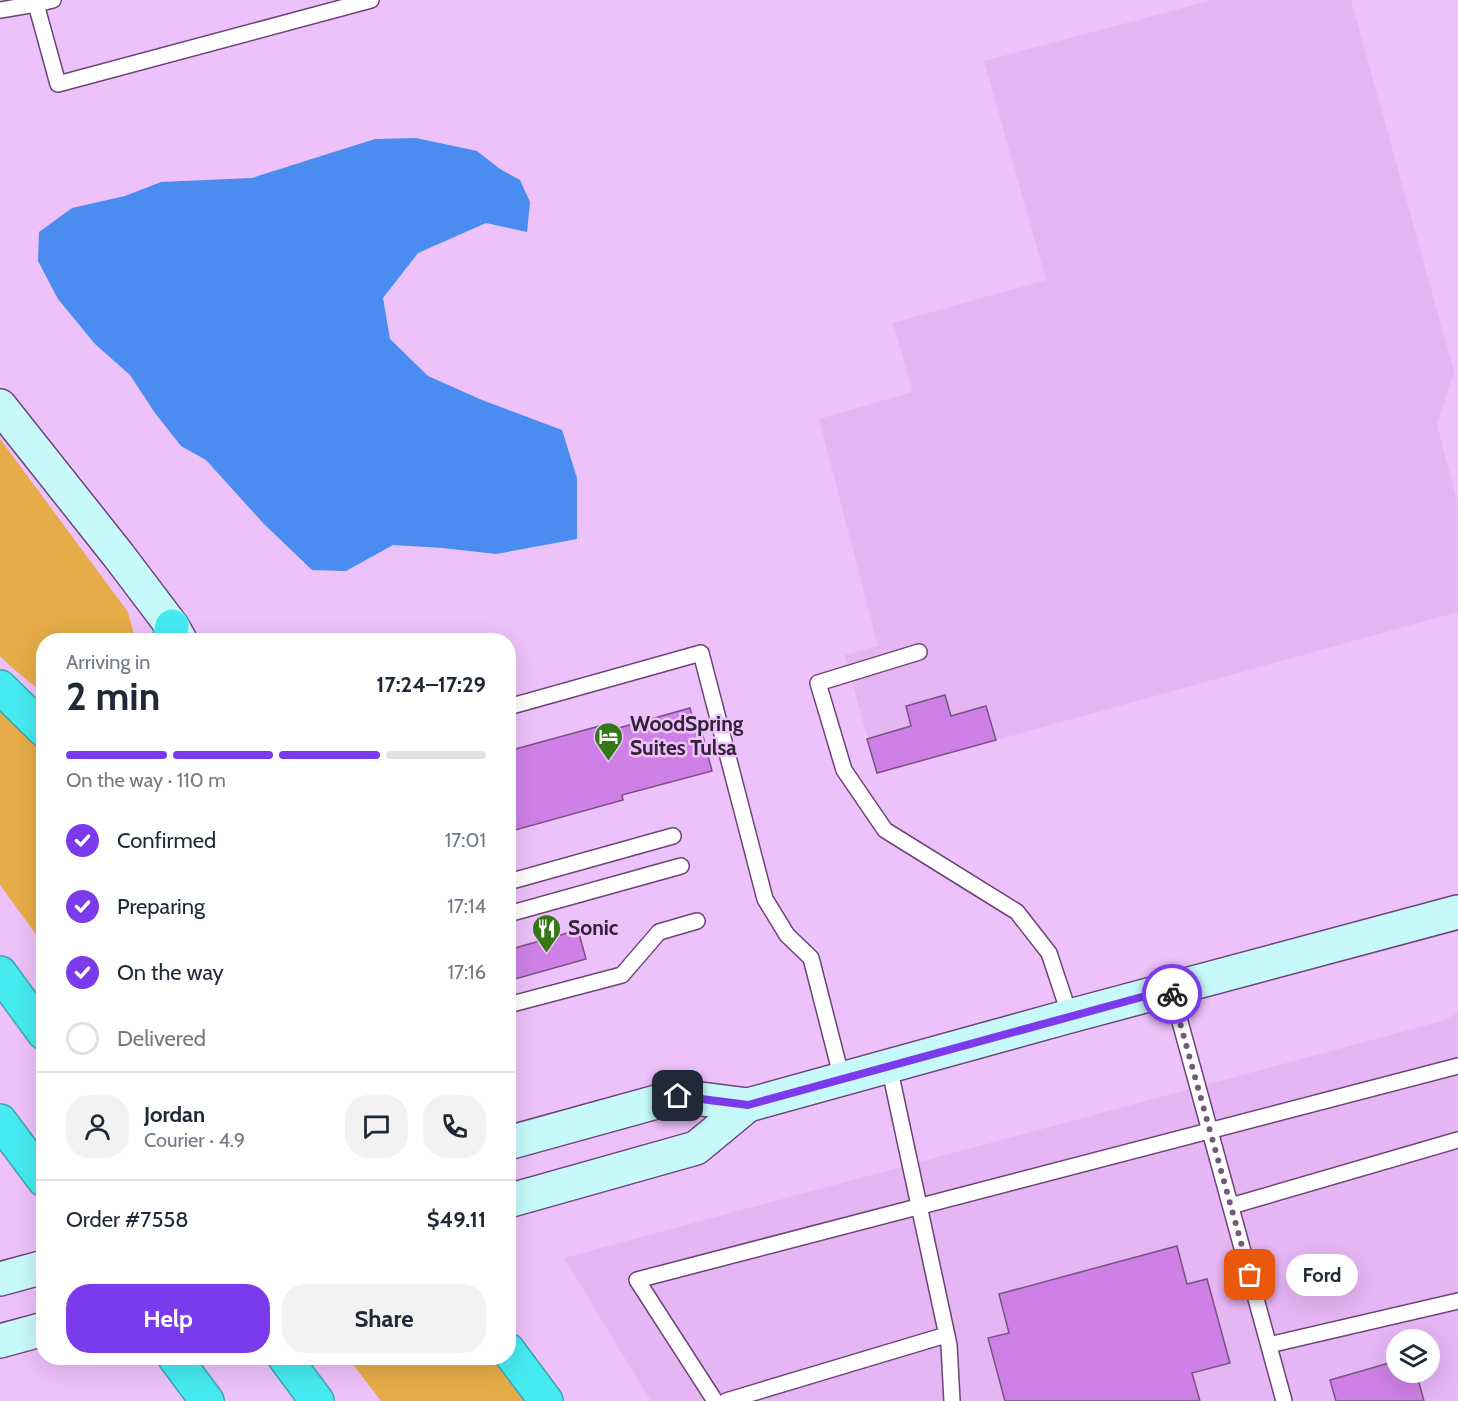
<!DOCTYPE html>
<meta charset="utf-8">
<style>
body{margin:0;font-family:Cabin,sans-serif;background:#f2f2f3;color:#1f2937;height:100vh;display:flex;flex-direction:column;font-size:22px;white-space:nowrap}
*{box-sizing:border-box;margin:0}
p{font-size:20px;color:#747a83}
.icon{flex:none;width:33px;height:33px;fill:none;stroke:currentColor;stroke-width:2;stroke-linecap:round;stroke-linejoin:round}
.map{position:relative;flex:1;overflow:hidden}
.sheet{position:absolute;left:36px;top:633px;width:480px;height:732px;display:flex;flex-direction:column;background:#fff;border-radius:24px;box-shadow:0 6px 24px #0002}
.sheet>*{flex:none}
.controls{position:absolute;left:1386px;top:1329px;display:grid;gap:12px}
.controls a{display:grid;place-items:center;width:54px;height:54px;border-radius:50%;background:#fff;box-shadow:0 6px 24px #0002;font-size:30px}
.pin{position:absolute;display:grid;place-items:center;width:51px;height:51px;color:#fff;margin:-26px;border-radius:12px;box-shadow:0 3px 9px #0006}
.courier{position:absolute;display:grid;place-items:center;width:60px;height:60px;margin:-30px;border:4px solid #7c3aed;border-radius:50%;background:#fff;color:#222;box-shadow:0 2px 8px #0007}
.bubble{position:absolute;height:42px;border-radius:21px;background:#fff;box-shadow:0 6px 24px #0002;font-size:20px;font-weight:700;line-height:42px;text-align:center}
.head em{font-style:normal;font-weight:700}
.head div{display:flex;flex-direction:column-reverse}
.head{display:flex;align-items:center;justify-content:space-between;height:102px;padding:0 30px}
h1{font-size:39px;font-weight:700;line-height:45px}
.bar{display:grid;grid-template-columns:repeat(4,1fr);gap:9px 6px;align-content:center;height:72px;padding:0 30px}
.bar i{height:8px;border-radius:4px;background:#e0e1e3}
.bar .active{background:#7c3aed}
.bar p{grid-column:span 4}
.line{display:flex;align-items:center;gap:15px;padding:0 30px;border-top:2px solid #e0e1e3}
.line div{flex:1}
.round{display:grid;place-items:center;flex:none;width:63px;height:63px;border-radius:24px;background:#f2f2f3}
ol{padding:0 30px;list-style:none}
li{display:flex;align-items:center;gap:18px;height:66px}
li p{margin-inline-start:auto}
li .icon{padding:6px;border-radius:50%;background:#7c3aed;color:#fff;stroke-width:4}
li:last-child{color:#747a83}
li i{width:33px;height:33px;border:3px solid #e0e1e3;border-radius:50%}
.button{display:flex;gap:12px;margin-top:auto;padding:12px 30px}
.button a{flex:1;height:69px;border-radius:24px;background:#7c3aed;color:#fff;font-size:24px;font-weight:700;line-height:69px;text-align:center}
.button a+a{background:#f2f2f3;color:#1f2937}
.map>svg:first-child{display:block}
</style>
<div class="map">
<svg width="1458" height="1401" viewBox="0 0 1458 1401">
<rect width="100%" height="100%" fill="#edc1fa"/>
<path fill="#e6b5f4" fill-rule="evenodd" d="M1213,0H1351L1454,372L1437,425L1458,505V612L877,773L845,655L878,646L819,419L913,392L893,323L1046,280L984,61Z
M1458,1013V1401H651L564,1258L1442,1021ZM1396,1340H1430V1372H1396Z"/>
<path fill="#e5ac48" d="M0,439L128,612L135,638L134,640H44L43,693L10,666L0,656Z
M0,710L43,749V944L0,885Z
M348,1358H495L527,1401H381Z"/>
<path fill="#4a8cf0" d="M416,138L477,151L500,169L520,180L530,202L527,232L486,223L418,253L383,298L390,339L428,376L482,400L562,430L577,478V539L496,554L443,548L393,545L346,571L312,570L264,524L206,460L181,446L155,413L130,375L95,344L58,299L38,261L39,232L72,208L125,196L161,182L252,178L375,139Z"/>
<path fill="#cf80e6" stroke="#795285" stroke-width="1.5" d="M945,695L951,716L986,706L996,740L877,773L867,739L911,726L906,706Z
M690,708L697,734L702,732L712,771L622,795L623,800L508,832V751L607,724L608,731Z
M578,930L586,959L508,981V941L513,940L515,948Z
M1177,1246L1187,1284L1207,1279L1230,1363L1192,1373L1200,1401H1005L988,1338L1009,1333L999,1294Z
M1396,1361V1372H1416L1424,1401H1336L1330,1380Z"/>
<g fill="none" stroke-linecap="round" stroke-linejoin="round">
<defs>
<path id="lane" d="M36,4L53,0
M0,10L36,4L58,84L371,0
M919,652L818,683L844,770L885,830L1017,912L1049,953L1070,1016
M508,707L701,653L765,899L787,935L811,958L842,1079
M508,882L673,836
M508,914L681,866
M1171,989L1284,1401
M508,1005L622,975L659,932L697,921
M889,1066L949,1345L952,1401
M1231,1206L1458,1140
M1269,1345L1458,1301
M715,1401L637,1280L1458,1066
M726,1401L946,1335"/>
<path id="secondary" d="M0,406L119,556L172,626L180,640
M508,1143L678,1096L748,1105L1070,1016L1458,912
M508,1201L696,1148L748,1105
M0,1279L44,1267
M0,1341L44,1329"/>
<path id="highway" d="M169,640L172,626
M0,687L44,730
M0,973L44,1033
M0,1121L44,1180
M508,1350L546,1401
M175,1358L207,1401
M285,1358L317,1401"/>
</defs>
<use href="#lane" stroke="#6c4577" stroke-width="18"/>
<use href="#secondary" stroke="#6c4577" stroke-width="36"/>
<use href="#highway" stroke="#3ea4b0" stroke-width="36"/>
<use href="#lane" stroke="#fff" stroke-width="15"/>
<use href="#secondary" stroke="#c7f9fb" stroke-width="33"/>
<use href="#highway" stroke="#45ebf1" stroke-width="33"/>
</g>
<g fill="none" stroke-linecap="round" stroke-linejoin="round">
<path stroke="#73597b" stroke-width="6" stroke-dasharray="0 10.8" d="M1172,994L1250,1275"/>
<path stroke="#7c3aed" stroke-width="8" d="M678,1096L748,1105L1171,989L1172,994"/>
</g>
<defs>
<symbol id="hotel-pin" viewBox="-11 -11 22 30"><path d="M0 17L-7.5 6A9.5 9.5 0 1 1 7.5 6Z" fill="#337717" stroke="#edc1fa"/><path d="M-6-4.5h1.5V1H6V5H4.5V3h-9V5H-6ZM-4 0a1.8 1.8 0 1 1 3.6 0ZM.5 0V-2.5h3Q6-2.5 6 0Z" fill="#fff"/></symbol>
<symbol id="restaurant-pin" viewBox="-11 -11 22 30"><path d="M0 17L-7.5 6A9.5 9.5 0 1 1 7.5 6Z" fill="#337717" stroke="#edc1fa"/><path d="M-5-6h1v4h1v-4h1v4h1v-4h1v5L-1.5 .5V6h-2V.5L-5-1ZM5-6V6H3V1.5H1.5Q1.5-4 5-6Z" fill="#fff"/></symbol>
</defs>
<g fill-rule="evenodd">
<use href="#hotel-pin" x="592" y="720" width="33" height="45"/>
<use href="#restaurant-pin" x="530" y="912" width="33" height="45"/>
</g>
<g text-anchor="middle" stroke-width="5" stroke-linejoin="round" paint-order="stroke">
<g font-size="21" font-weight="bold" fill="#322137" stroke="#edc1fa" text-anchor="start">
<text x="630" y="731">WoodSpring<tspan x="630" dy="24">Suites Tulsa</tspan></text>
<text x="568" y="935">Sonic</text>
</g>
</g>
</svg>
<div class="controls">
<a><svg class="icon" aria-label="layers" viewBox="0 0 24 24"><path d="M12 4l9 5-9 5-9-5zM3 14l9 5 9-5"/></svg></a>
</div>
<div class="pin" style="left:1250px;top:1275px;background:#ea580c"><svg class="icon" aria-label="bag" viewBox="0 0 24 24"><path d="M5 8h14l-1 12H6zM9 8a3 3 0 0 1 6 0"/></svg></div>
<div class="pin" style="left:678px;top:1096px;background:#1f2937"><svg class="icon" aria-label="home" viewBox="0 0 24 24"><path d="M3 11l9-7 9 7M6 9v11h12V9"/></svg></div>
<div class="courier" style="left:1172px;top:994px"><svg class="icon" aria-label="bike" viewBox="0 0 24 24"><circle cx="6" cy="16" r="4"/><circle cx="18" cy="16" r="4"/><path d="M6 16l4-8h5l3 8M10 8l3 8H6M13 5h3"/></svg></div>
<div class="bubble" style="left:1286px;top:1254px;width:72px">Ford</div>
<section class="sheet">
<div class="head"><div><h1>2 min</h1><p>Arriving in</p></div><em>17:24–17:29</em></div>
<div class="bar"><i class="active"></i><i class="active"></i><i class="active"></i><i></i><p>On the way · 110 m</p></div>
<ol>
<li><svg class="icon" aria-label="check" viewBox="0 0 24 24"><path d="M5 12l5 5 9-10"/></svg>Confirmed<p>17:01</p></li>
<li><svg class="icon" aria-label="check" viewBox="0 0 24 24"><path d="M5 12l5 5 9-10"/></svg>Preparing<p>17:14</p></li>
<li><svg class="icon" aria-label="check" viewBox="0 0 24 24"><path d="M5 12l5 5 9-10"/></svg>On the way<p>17:16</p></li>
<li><i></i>Delivered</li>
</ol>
<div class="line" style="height:108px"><a class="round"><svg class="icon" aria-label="person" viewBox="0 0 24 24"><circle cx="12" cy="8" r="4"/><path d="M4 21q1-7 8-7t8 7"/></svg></a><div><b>Jordan</b><p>Courier · 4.9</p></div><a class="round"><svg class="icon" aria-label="chat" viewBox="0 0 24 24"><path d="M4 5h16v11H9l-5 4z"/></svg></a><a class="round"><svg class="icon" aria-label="phone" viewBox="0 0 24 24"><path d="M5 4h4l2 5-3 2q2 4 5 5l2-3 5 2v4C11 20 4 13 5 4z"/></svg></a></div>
<div class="line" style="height:78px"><div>Order #7558</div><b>$49.11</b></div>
<div class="button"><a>Help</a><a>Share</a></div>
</section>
</div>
